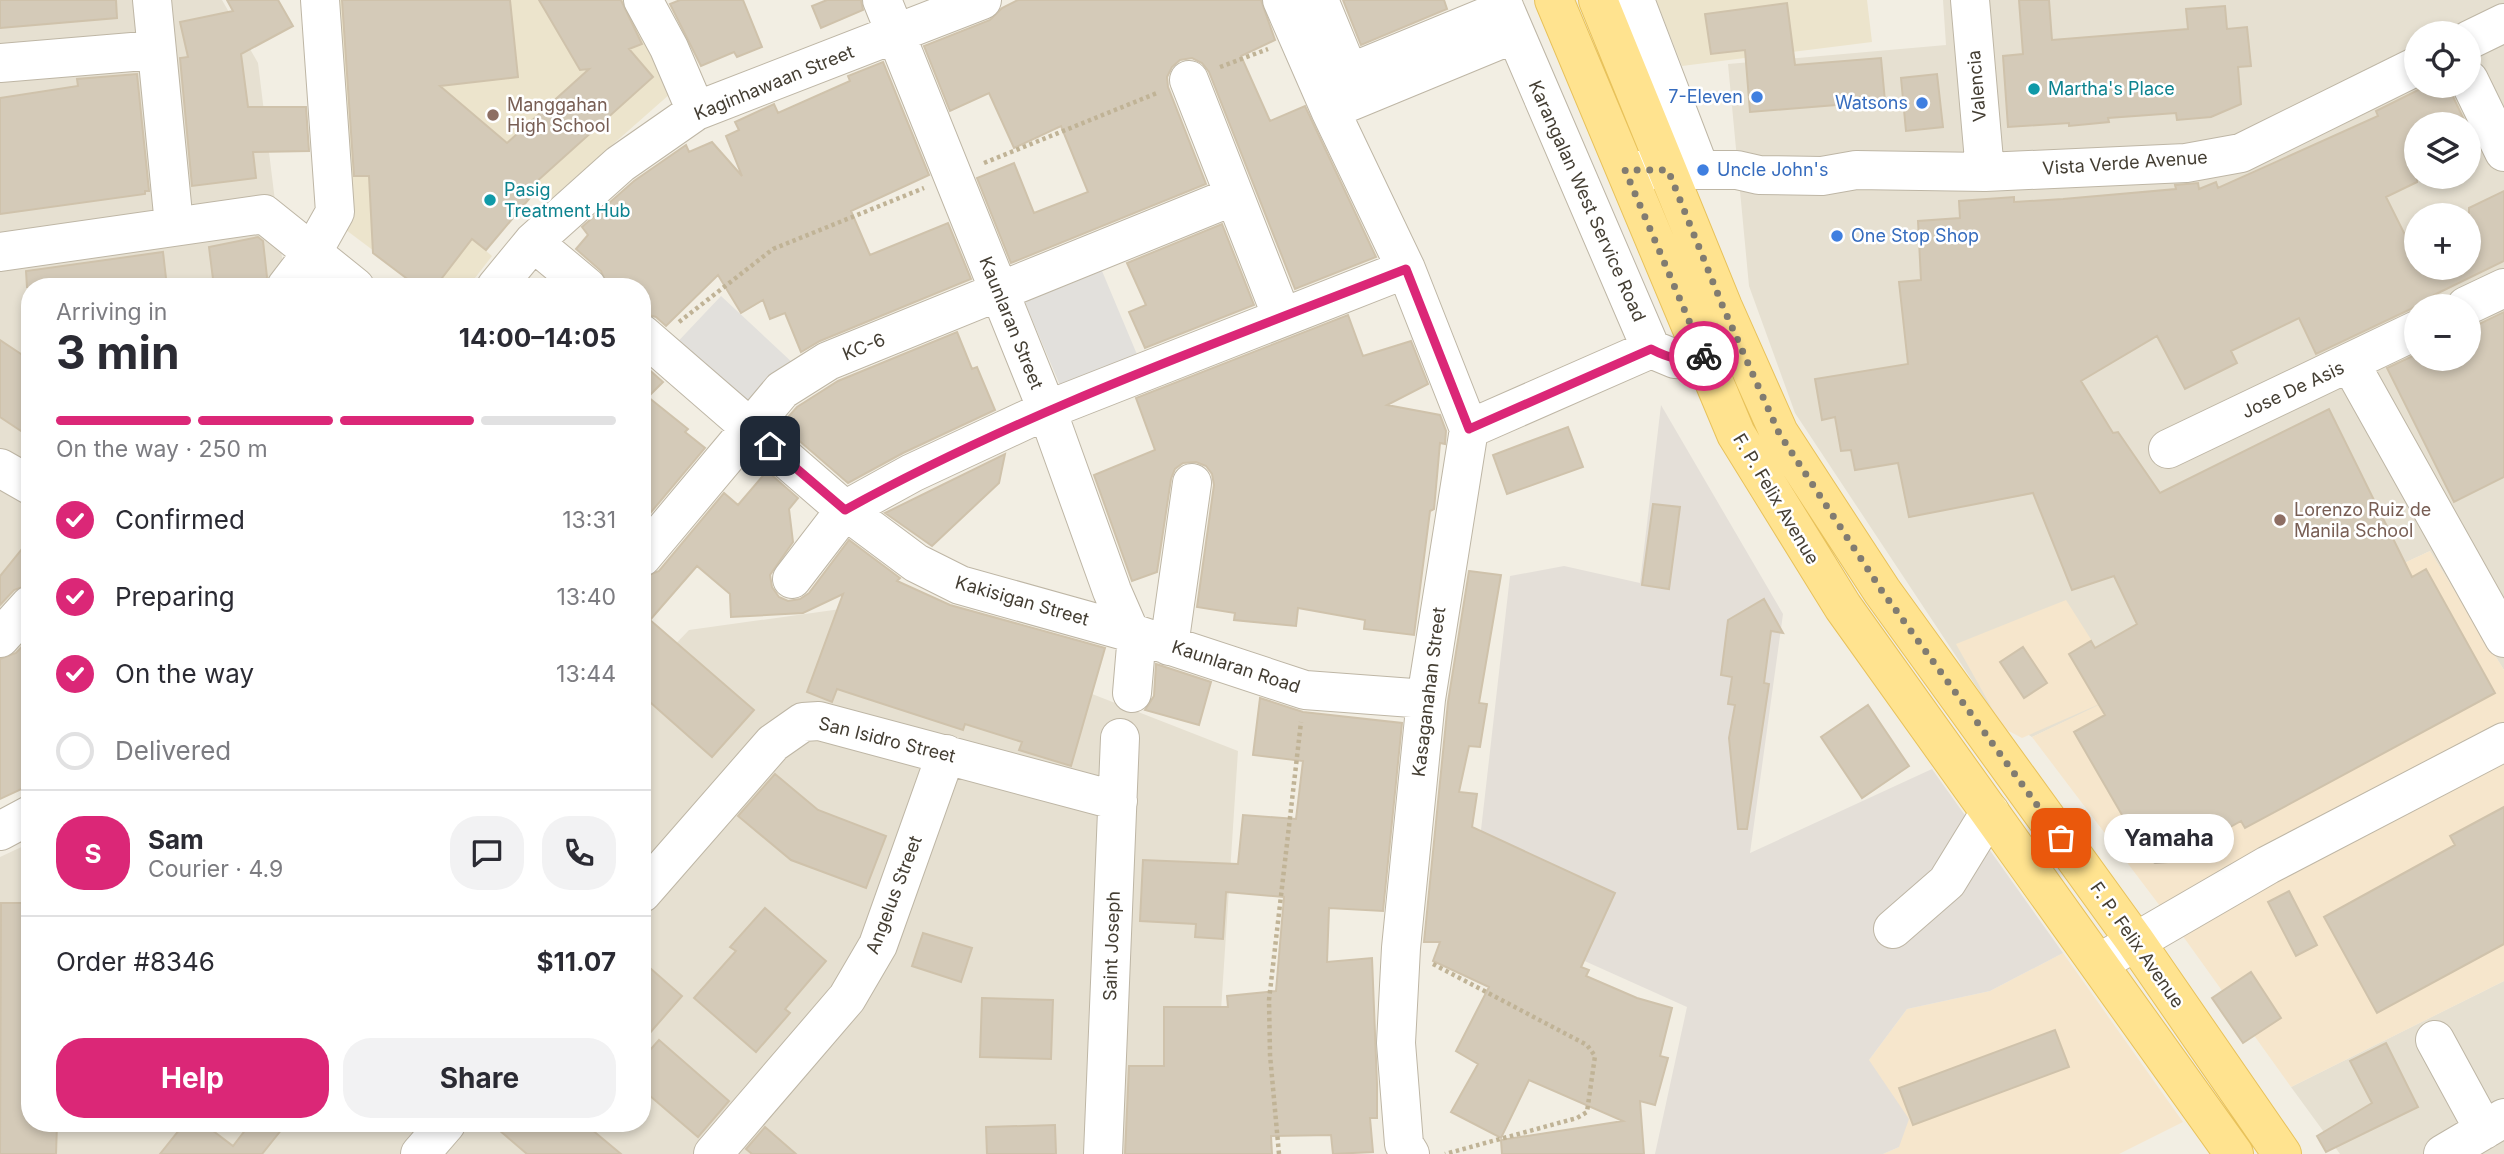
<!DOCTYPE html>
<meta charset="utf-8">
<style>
body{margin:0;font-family:Inter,sans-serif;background:#f2f2f3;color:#2b2b33;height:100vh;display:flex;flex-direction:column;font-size:26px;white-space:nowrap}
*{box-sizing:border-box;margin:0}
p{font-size:23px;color:#7c7c81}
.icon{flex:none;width:38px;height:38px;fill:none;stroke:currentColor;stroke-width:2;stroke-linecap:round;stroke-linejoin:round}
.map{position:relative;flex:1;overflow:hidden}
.side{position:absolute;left:21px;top:278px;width:630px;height:854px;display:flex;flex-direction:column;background:#fff;border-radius:28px;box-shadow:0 4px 10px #0003}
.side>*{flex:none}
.tools{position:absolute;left:2404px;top:21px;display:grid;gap:14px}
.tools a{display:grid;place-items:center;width:77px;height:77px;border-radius:50%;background:#fff;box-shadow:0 4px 10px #0003;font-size:35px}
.pin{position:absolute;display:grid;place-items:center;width:60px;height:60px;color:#fff;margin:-30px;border-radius:14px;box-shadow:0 4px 10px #0006}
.courier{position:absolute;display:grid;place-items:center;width:70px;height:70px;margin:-35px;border:5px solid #db2777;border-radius:50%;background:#fff;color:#222;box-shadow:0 2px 9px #0007}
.bubble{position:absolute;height:49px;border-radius:24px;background:#fff;box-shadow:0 4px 10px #0003;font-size:23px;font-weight:700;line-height:49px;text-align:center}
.head em{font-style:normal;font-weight:700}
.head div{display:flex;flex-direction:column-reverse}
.head{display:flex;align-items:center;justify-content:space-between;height:119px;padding:0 35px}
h1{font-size:46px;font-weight:700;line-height:52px}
.bar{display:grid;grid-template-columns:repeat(4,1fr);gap:10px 7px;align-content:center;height:84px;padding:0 35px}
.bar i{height:9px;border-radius:5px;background:#e1e1e2}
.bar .on{background:#db2777}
.bar p{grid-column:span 4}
.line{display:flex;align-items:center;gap:18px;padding:0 35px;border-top:2px solid #e1e1e2}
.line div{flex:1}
.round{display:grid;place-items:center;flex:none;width:74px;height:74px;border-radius:28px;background:#f2f2f3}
ol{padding:0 35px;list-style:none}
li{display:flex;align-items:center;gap:21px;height:77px}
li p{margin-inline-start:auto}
li .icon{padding:7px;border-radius:50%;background:#db2777;color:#fff;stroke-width:4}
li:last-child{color:#7c7c81}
li i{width:38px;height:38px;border:4px solid #e1e1e2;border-radius:50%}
.primary-button{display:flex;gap:14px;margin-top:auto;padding:14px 35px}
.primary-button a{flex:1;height:80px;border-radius:28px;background:#db2777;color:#fff;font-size:28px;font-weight:700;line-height:80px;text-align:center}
.primary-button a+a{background:#f2f2f3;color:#2b2b33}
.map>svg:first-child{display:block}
</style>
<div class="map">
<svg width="2504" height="1154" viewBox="0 0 2504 1154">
<rect width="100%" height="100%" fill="#f2eee3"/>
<path fill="#e6e0d1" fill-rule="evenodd" d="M0,0H222L258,63L285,282L282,287H30V686L0,706Z
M1943,0H2504V670L2430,551L2032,737L1993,712L1795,413L1749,286L1728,64L1946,45ZM2417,33H2469V86H2417ZM2417,124H2469V177H2417ZM2417,215H2469V268H2417ZM2417,306H2469V359H2417Z
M848,608L987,653L1238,751L1213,1133L1202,1154H0V857L30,843V1124H642V679L689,630Z
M2504,981V1154H2340L2291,1087Z"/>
<path fill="#f6e6cc" d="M2430,551L2504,670V981L2291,1087L2185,939L2032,737L2111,699L2022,738L2003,728L1956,644L2066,600L2125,693Z
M2063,953L2183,1122L2119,1154H1883L1899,1147L1869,1060L1907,1009L1990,991Z"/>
<path fill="#e4dfd8" d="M1661,405L1783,614L1750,853L1932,769L2063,953L1990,991L1907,1009L1869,1060L1909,1119L1899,1147L1883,1154H1655L1687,1007L1449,900L1481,830L1510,576L1564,566L1640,583Z"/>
<path fill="#ece4cc" d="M333,0H628L679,86L552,198L493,145L440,212L492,256L468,287H422L346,230Z
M1656,0H1867L1872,42L1682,66Z"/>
<path fill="#e2e0dc" d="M1097,259L1141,364L1065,397L1020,291Z
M721,296L795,365L743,420L669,351Z"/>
<path fill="#d4cab8" stroke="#cfc2ab" stroke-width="2" d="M0,0H116L117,18L0,28Z
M227,0H278L293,26L241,54L248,107H306L309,151L253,152L256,178L192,186L180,58L188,57L180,22L233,11Z
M342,0H510L518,77L440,86L507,143L589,69L580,70L539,0H621L642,44L629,49L653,77L535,183L539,187L486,250L472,239L435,287H418L373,253L369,176H354Z
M680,0H743L762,47L737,57L734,52L701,66L670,4Z
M827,0H861L863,10L821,28L812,6Z
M1018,0H1261L1275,40L1241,56L1270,121L1305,106L1376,257L1295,289L1209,72L1202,63L1192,58L1180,60L1172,67L1167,77L1168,87L1206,184L1011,263L977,178L1014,163L1034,213L1088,192L1061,126L1014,148L989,93L950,111L924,46L990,20L1002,8Z
M1343,0H1444L1447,9L1361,45Z
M2019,0H2049L2052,40L2188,29L2186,9L2225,6L2227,29L2247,27L2251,66L2238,67L2241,104L2211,117L2177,120L2176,113L2108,118L2109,122L2069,126V123L2008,127L2003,56L2023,54Z
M1787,3L1795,65L1881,58L1885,101L1750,112L1745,50L1711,54L1705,14Z
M883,62L929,175L851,211L870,255L948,223L971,279L820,341L801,352L785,313L770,319L763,300L741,313L718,275L666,326L656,317L642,313V287H608L601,271L576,249L588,235L582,227L634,181L686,145L689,152L712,142L742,176L726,136L739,130L735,122L774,104L778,113L850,81L848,76Z
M137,74L149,191H145V194L0,214V98L78,86L77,79Z
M1937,74L1943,127L1906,131L1901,78Z
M2426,86H2448L2466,124H2417V182L2386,197L2407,239L2417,234V268H2469V208L2504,191V261L2434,295L2438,301L2427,306H2417L2316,354L2299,318L2231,351L2237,363L2185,389L2157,336L2081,381L2113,433L2118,432L2160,493L2329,409L2412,577L2426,569L2495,693L2245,828L2241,821L2168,862L2155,863L2147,858L2074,732L2105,715L2069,654L2091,641L2095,648L2137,624L2114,576L2072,590L2033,493L1909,517L1898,463L1855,470L1851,450L1841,451L1835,417L1822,420L1815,379L1908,364L1899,282L1921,280L1918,221L1960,218L1959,201L2014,197V202L2063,199L2176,189L2175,185L2198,183L2199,189L2216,182L2218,188L2378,116L2376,111Z
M1222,224L1254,305L1145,348L1129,312L1146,305L1127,263Z
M258,237L263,241L267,277L265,287H214L209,247Z
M163,252L167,287H27L26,271Z
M2504,312V477L2454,502L2387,368L2417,354V359H2469V329Z
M1348,315L1363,356L1411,341L1428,384L1387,405L1440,415L1446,431L1445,444L1440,443L1434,509L1430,511L1414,635L1364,629L1365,620L1298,608L1296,626L1234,620L1235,613L1197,607L1214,485L1212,474L1206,466L1196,462L1183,463L1175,469L1171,479L1157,572L1132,581L1094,475L1155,450L1136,398Z
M957,332L972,369L977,367L995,410L903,453L848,483L781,425L797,407L838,381Z
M0,340L30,360V437L0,417Z
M645,366L663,382L648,397L688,429L685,432L705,448L642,523V369Z
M1568,427L1583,467L1507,494L1493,455Z
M1005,454L999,483L932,546L885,513Z
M767,471L798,498L789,509L793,542L770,575L772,587L779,597L788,601L800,599L809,593L849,540L900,578L897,581L950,605L1105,648L1071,766L1019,750L1022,742L965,724L963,730L837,689L832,702L807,692L843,594L803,613L731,617L730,594L697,566L650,620L754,710L712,757L642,695V578L659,571L724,493L738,505Z
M1653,504L1680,507L1669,589L1642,585Z
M30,539V584L14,590L0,605V576Z
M1469,571L1501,575L1479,703L1487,704L1480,747L1469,746L1459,792L1477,794L1472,827L1615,893L1581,967L1589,970L1586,976L1637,998L1672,1008L1660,1056L1668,1058L1655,1105L1640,1101L1644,1154H1502L1501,1140L1623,1121L1529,1080L1501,1138L1451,1112L1478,1064L1456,1051L1489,987L1433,961L1440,942H1424L1448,702Z
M1764,599L1783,633L1771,631L1764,683L1769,684L1747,829H1738L1729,738L1735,705L1728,704L1732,677L1721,675L1728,620Z
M30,638V785L0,799V659L16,653Z
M2023,647L2047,683L2024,698L2000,662Z
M1156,664L1211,682L1199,725L1145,710L1154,696Z
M1260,698L1303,712L1402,723L1383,911L1329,908L1327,962L1372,958L1377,1084V1118H1370L1373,1152L1333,1154L1331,1135L1271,1136L1272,1154H1125L1129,1066H1164V1007H1228L1227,996L1276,991L1284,897L1226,892L1223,939L1195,937L1196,924L1140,921L1143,860L1238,864L1243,815L1296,819L1303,761L1253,755Z
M1868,705L1909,766L1862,798L1821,737Z
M775,774L818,810L886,836L866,888L791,860L738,816Z
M2504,807V944L2377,1013L2324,917L2455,845L2450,836Z
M2289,891L2317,945L2296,956L2268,902Z
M1,903H30V1124H57L56,1154H0Z
M765,908L826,961L785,1009L790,1013L756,1052L694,998L736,951L730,947Z
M923,933L972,948L961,982L912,966Z
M642,961L682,996L642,1042Z
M2251,972L2281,1018L2243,1043L2212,998Z
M982,998L1053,1000L1051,1059L980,1057Z
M2055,1030L2069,1067L1913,1125L1899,1088Z
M659,1040L729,1101L698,1137L642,1089V1059Z
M2386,1043L2418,1107L2326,1152L2317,1136L2372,1103L2350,1061Z
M184,1124H204L233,1146L250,1124H286L262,1154H160Z
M492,1124H585L621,1154H527Z
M1055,1125L1056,1154H987L986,1127Z
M765,1127L796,1154H752L746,1149Z"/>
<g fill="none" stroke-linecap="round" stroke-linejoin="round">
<defs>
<path id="minor" d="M152,0L174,225
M643,0L669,48L696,111
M882,0L1047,410L1112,591L1136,646L1132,693
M1282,0L1330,110L1406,269L1469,429
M1319,0L1347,68L1352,72L1505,9
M1501,0L1651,349L1675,359L1707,361
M1635,0L1700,170
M1970,0L1985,172
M2469,40L2504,23
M0,63L156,50
M1189,80L1282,317
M2469,80L2504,152
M1330,110L1514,34
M1636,170H1737L1759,175L1822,176L1856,170L1985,172L2186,163L2241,153L2417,66
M533,242L587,287
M0,252L264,214L355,287
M286,287L312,253L335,212L320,0
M496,287L533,242L620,164L696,111L982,0
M2466,306L2504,288
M642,334L845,510L916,563L960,585L1132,633L1305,690L1426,699
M2350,363L2504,638
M1469,429L1651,349
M2168,449L2417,330
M0,468L30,485
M642,557L782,390L828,361L1234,196
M792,579L845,510L912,473L1047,410L1406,269
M0,638L30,605
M1169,646L1192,483
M0,831L30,815
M642,893L773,743L803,722L819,721L1118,801
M1893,929L1947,882L1990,812
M2099,963L2268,865L2504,742
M2435,1040L2484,1130
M420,1154L446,1124
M713,1154L847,998L878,945L946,754
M1103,1154L1120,738
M1410,1154L1404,1144L1396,1043L1401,948L1426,699L1469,429
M2443,1154L2504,1118"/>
<path id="major" d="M1554,0L1736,434L1843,607L2234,1154
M1598,0L1723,307L1779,433L1882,591L2135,941L2282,1154"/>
</defs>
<use href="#minor" stroke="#beb6a5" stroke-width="40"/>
<use href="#major" stroke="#e8c25b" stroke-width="40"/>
<path stroke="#c0b396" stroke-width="4.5" stroke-dasharray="3.5 3.5" stroke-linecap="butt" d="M1220,67L1268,49
M984,163L1157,93
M679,322L773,249L924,188
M1433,964L1587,1045L1595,1056L1587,1112L1577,1118L1445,1154
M1279,1154L1270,1055L1269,1000L1301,722"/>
<use href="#minor" stroke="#fff" stroke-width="38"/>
<use href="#major" stroke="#ffe38f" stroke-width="38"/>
</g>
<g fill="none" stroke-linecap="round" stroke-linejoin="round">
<path stroke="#817c71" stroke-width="7" stroke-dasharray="0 12.6" d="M1704,356L1625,170H1668L1723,307L1779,433L1882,591L2061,838"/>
<path stroke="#db2777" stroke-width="9" d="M770,446L845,510C1024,411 1217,343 1406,269L1469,429L1651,349C1670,359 1686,362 1707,361L1704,356"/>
</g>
<g fill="#0f9aa8" stroke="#fff" stroke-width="2.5">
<circle cx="2034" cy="89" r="7"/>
<circle cx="490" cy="200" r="7"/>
</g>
<g fill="#3f7fe0" stroke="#fff" stroke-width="2.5">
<circle cx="1757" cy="97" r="7"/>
<circle cx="1922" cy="103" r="7"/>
<circle cx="1703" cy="170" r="7"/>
<circle cx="1837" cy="236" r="7"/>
</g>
<g fill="#8d6e63" stroke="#fff" stroke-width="2.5">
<circle cx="493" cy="115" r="7"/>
<circle cx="2280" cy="520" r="7"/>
</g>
<g text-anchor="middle" stroke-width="5" stroke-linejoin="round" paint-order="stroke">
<g font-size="18" fill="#443e33" stroke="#fff">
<text transform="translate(774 83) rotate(-22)" y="6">Kaginhawaan Street</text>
<text transform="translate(1977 86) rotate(-95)" y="6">Valencia</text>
<text transform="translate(2125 163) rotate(-4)" y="6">Vista Verde Avenue</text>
<text transform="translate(1587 201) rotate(66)" y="6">Karangalan West Service Road</text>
<text transform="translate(1011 323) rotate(68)" y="6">Kaunlaran Street</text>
<text transform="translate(864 347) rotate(-22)" y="6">KC-6</text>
<text transform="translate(2293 390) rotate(-25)" y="6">Jose De Asis</text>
<text transform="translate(1776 499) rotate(59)" y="6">F. P. Felix Avenue</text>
<text transform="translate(1022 601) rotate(16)" y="6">Kakisigan Street</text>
<text transform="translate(1236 667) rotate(18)" y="6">Kaunlaran Road</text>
<text transform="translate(1429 692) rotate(-83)" y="6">Kasaganahan Street</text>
<text transform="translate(887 740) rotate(14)" y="6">San Isidro Street</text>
<text transform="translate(894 895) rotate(-69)" y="6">Angelus Street</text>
<text transform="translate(2137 945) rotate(55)" y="6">F. P. Felix Avenue</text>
<text transform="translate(1112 946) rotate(-88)" y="6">Saint Joseph</text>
</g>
<g font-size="18" fill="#0d838f" stroke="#fff" text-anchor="start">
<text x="2048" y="95">Martha's Place</text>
<text x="504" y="196">Pasig<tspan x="504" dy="21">Treatment Hub</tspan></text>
</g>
<g font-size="18" fill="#366cbe" stroke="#fff" text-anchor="end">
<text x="1743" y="103">7-Eleven</text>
<text x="1908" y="109">Watsons</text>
<text x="1717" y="176" text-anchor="start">Uncle John's</text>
<text x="1851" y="242" text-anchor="start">One Stop Shop</text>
</g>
<g font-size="18" fill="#785e54" stroke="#fff" text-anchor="start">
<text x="507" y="111">Manggahan<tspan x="507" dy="21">High School</tspan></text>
<text x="2294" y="516">Lorenzo Ruiz de<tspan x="2294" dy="21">Manila School</tspan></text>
</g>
</g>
</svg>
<div class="tools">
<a><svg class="icon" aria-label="locate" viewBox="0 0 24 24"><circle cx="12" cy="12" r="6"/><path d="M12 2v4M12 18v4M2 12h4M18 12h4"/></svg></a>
<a><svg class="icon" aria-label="layers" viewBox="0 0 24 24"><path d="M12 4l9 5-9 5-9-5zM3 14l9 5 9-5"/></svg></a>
<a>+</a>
<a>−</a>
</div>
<div class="pin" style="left:2061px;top:838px;background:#ea580c"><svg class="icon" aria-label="bag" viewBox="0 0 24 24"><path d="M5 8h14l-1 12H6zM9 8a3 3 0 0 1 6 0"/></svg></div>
<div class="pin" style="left:770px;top:446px;background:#1f2937"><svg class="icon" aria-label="home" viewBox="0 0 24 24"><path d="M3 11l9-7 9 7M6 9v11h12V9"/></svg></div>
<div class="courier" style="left:1704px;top:356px"><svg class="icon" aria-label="bike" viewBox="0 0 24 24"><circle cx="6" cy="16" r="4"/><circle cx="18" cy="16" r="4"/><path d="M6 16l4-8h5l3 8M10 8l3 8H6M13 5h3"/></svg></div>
<div class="bubble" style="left:2104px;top:814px;width:130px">Yamaha</div>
<section class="side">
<div class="head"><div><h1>3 min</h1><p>Arriving in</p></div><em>14:00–14:05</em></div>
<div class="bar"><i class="on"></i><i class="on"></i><i class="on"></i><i></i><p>On the way · 250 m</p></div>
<ol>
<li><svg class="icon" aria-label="check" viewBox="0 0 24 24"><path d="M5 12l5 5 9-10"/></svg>Confirmed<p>13:31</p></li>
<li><svg class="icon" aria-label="check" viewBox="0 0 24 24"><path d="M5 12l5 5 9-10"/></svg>Preparing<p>13:40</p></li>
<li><svg class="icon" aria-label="check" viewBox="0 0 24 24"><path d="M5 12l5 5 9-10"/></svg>On the way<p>13:44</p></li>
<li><i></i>Delivered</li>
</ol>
<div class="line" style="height:126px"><b class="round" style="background:#db2777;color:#fff">S</b><div><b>Sam</b><p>Courier · 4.9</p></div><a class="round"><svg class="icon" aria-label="chat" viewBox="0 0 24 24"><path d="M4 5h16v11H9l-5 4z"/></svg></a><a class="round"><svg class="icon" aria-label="phone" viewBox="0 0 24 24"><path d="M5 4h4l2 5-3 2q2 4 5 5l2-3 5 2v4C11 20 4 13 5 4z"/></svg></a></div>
<div class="line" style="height:91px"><div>Order #8346</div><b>$11.07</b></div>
<div class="primary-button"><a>Help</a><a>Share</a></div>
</section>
</div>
